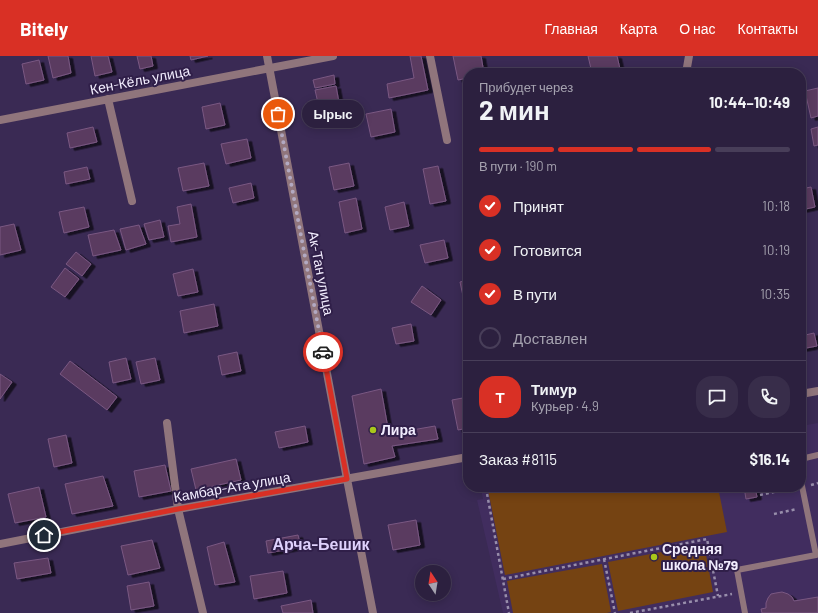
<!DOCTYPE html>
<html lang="ru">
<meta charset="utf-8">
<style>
body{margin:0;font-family:Barlow,sans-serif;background:#382d4a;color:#f1f3f6;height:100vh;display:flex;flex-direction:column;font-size:15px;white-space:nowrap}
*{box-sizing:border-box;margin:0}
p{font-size:13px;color:#a6a3b0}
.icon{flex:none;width:22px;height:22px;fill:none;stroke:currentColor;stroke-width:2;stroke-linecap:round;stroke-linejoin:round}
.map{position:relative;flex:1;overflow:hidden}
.drawer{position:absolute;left:463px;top:12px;width:343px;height:424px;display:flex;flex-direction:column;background:#2c203f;border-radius:16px;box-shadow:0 2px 10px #0003,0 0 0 1px #483e59}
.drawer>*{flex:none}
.needle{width:26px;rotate:348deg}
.buttons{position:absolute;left:415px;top:509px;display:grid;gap:8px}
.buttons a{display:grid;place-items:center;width:36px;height:36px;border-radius:50%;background:#2c203f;box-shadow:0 2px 10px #0003,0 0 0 1px #483e59;font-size:20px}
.pin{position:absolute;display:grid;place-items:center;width:34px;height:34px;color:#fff;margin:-17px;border:2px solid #fff;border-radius:50%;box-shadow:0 1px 4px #0007}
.courier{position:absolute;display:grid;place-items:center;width:40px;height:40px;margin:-20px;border:3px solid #d93025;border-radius:50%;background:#fff;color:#222;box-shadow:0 1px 5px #0007}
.bubble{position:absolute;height:28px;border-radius:14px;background:#2c203f;box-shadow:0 2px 10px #0003,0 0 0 1px #483e59;font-size:13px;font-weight:700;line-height:28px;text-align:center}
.head em{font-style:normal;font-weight:700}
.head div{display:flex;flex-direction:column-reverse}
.head{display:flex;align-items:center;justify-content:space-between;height:68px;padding:0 16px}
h1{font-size:26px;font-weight:700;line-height:30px}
.bar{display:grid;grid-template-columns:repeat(4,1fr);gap:6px 4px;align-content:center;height:48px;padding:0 16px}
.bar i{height:5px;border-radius:3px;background:#483e59}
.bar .active{background:#d93025}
.bar p{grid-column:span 4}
.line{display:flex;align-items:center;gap:10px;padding:0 16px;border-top:1px solid #483e59}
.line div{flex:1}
.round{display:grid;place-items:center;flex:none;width:42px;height:42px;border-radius:16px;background:#382d4a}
ol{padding:0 16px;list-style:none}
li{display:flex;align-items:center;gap:12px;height:44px}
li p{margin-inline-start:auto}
li .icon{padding:4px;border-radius:50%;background:#d93025;color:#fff;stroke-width:4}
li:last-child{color:#a6a3b0}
li i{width:22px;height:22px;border:2px solid #483e59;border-radius:50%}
header{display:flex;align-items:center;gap:24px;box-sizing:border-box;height:56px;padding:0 20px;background:#d93025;color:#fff}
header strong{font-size:19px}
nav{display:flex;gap:22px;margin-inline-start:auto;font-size:14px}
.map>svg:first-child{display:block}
</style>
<header>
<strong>Bitely</strong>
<nav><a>Главная</a><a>Карта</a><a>О нас</a><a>Контакты</a></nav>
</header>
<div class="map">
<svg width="818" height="557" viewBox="0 0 818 557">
<defs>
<filter id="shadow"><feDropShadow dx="4.5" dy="2.5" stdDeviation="0" flood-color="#0009"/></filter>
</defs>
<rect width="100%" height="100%" fill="#3a2a54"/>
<path fill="#412d5f" d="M818,367V557H503L477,444L483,443L481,433L492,431H801V370Z"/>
<path fill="#754312" d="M504,431H718L727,476L505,519L488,434Z
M704,488L713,536L618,555L608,506Z
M602,508L611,556L607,557H513L507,525Z"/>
<path fill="#5a3a61" stroke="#7a5882" filter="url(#shadow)" d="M48,0H68L71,17L53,22Z
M91,0H108L112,16L95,20Z
M137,0H151L153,10L140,13Z
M190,0H208L191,4Z
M410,0H421L428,34L389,42L387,28L414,22Z
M453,0H481L484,17H468V22L458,24Z
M588,0H617L620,13L600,17H592Z
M39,4L44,24L26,28L22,8Z
M334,19L335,28L315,32L313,24Z
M336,30L340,52L320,56L315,34Z
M818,32V60L811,62L805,35Z
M220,47L225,69L206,73L202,51Z
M391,53L395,76L371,81L366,58Z
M93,71L97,86L70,92L67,77Z
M818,71V89L814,90L811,73Z
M247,83L251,102L226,108L221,88Z
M204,107L209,130L183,135L178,112Z
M349,107L354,130L334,134L329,111Z
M438,110L446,145L430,148L423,113Z
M87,111L90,123L66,128L64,116Z
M251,127L254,142L233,147L229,132Z
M811,131L815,151L801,154V133Z
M356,142L362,173L345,177L339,146Z
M404,146L409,170L390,174L385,151Z
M191,148L197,181L171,186L168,170L180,168L177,151Z
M84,151L89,171L64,177L59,156Z
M160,164L164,181L149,184L144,168Z
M14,168L21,194L0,199V171Z
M139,169L146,188L126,194L120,173Z
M114,174L121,194L93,200L88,179Z
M444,184L448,202L425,207L420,189Z
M76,196L91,208L82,220L66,208Z
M65,212L79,223L65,241L51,231Z
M193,213L198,236L178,240L173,218Z
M468,224V239L463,240L460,226Z
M422,230L441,244L431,259L411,246Z
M214,248L218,270L184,277L180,255Z
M411,268L414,285L396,288L392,272Z
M814,277L817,290L801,293V280Z
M237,296L241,315L222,319L218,300Z
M126,302L131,323L113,327L109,306Z
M155,302L160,324L141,328L136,306Z
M70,305L117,341L107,354L60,318Z
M0,318L12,326L0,343Z
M381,333L389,378L435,370L438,383L392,390L395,401L364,408L352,340Z
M468,341V372L458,374L452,344Z
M305,370L308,386L279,392L275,376Z
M66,379L72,407L54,411L48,383Z
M236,403L241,424L196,434L191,413Z
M165,409L171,435L139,441L134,415Z
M103,420L113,450L72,458L65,428Z
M39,431L46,461L15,467L8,438Z
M744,431H755L757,441L746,443Z
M416,464L420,489L393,494L388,469Z
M298,479L301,491L268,497L266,485Z
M152,484L160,512L128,519L121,490Z
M224,486L235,526L215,529L207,491Z
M48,502L51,517L17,523L14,507Z
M283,515L287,537L254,543L250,520Z
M149,526L154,550L131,554L127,530Z
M782,536L788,538L792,541L794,545L818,541V557H762L761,553L766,552V547L768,542L771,538L776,537Z
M311,544L313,557H283L281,550Z"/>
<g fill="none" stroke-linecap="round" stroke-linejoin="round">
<path stroke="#988eab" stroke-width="2.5" stroke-dasharray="3 3" stroke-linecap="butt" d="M811,429L818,427
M486,432L509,557
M760,439L793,432
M774,458L797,453
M604,503L615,557
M713,515L728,512
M503,523L707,483L718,540
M630,557L732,538"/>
<path stroke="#90757c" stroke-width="6" d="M801,403L818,399
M745,557L737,514L816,499L801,425"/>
<path stroke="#90757c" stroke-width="8" d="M267,0L347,423L373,557
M430,0L447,84
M686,17L689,0
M108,43L132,145
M0,64L333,0
M801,338L818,335
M167,367L178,453L203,557
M0,488L178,453L468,401"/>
</g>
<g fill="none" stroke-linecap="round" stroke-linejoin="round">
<path stroke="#b2a9c2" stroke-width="4" stroke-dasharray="0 7.2" d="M278,58L323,296"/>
<path stroke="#d93025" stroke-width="5" d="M44,479L178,453L347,423L323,296"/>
</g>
<g fill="#a9c71b" stroke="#301f49" stroke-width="1.5">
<circle cx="373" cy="374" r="4"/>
<circle cx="654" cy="501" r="4"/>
</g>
<g text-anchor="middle" stroke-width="4" stroke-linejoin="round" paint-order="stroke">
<g font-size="14" fill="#f2edfe" stroke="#301f49">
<text transform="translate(140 24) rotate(-11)" y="5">Кен-Кёль улица</text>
<text transform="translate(321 217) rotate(79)" y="5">Ак-Тан улица</text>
<text transform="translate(232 431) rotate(-10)" y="5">Камбар-Ата улица</text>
</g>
<g font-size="14" font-weight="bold" fill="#f2edfe" stroke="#301f49" text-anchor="start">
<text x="381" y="379">Лира</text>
<text x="662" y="498">Средняя<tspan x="662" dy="16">школа №79</tspan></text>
</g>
<g font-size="16" font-weight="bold" fill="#dfd1fc" stroke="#301f49">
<text x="321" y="494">Арча-Бешик</text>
</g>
</g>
</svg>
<div class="buttons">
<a><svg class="needle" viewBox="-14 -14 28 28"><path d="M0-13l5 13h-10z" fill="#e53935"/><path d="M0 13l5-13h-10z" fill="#a6a3b0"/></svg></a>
</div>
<div class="pin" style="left:278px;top:58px;background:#ea580c"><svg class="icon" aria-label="bag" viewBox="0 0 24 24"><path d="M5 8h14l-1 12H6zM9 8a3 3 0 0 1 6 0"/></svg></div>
<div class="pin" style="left:44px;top:479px;background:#1f2937"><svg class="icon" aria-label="home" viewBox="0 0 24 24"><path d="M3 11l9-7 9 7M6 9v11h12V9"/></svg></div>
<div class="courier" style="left:323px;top:296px"><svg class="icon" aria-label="car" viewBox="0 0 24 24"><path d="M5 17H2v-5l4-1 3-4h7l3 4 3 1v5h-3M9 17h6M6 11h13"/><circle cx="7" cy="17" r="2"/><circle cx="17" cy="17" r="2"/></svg></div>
<div class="bubble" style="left:302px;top:44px;width:62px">Ырыс</div>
<section class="drawer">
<div class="head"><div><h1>2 мин</h1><p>Прибудет через</p></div><em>10:44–10:49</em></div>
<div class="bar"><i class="active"></i><i class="active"></i><i class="active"></i><i></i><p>В пути · 190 m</p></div>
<ol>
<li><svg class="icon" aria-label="check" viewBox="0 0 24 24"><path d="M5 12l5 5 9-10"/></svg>Принят<p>10:18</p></li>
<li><svg class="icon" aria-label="check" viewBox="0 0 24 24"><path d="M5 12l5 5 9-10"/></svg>Готовится<p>10:19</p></li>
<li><svg class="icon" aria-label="check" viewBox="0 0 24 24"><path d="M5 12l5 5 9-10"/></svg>В пути<p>10:35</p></li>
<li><i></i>Доставлен</li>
</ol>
<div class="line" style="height:72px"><b class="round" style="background:#d93025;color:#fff">Т</b><div><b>Тимур</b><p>Курьер · 4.9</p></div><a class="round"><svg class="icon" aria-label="chat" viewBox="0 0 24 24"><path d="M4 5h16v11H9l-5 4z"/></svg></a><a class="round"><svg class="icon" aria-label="phone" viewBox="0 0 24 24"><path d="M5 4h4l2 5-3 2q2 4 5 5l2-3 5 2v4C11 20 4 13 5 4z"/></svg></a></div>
<div class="line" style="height:52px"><div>Заказ #8115</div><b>$16.14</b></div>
</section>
</div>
